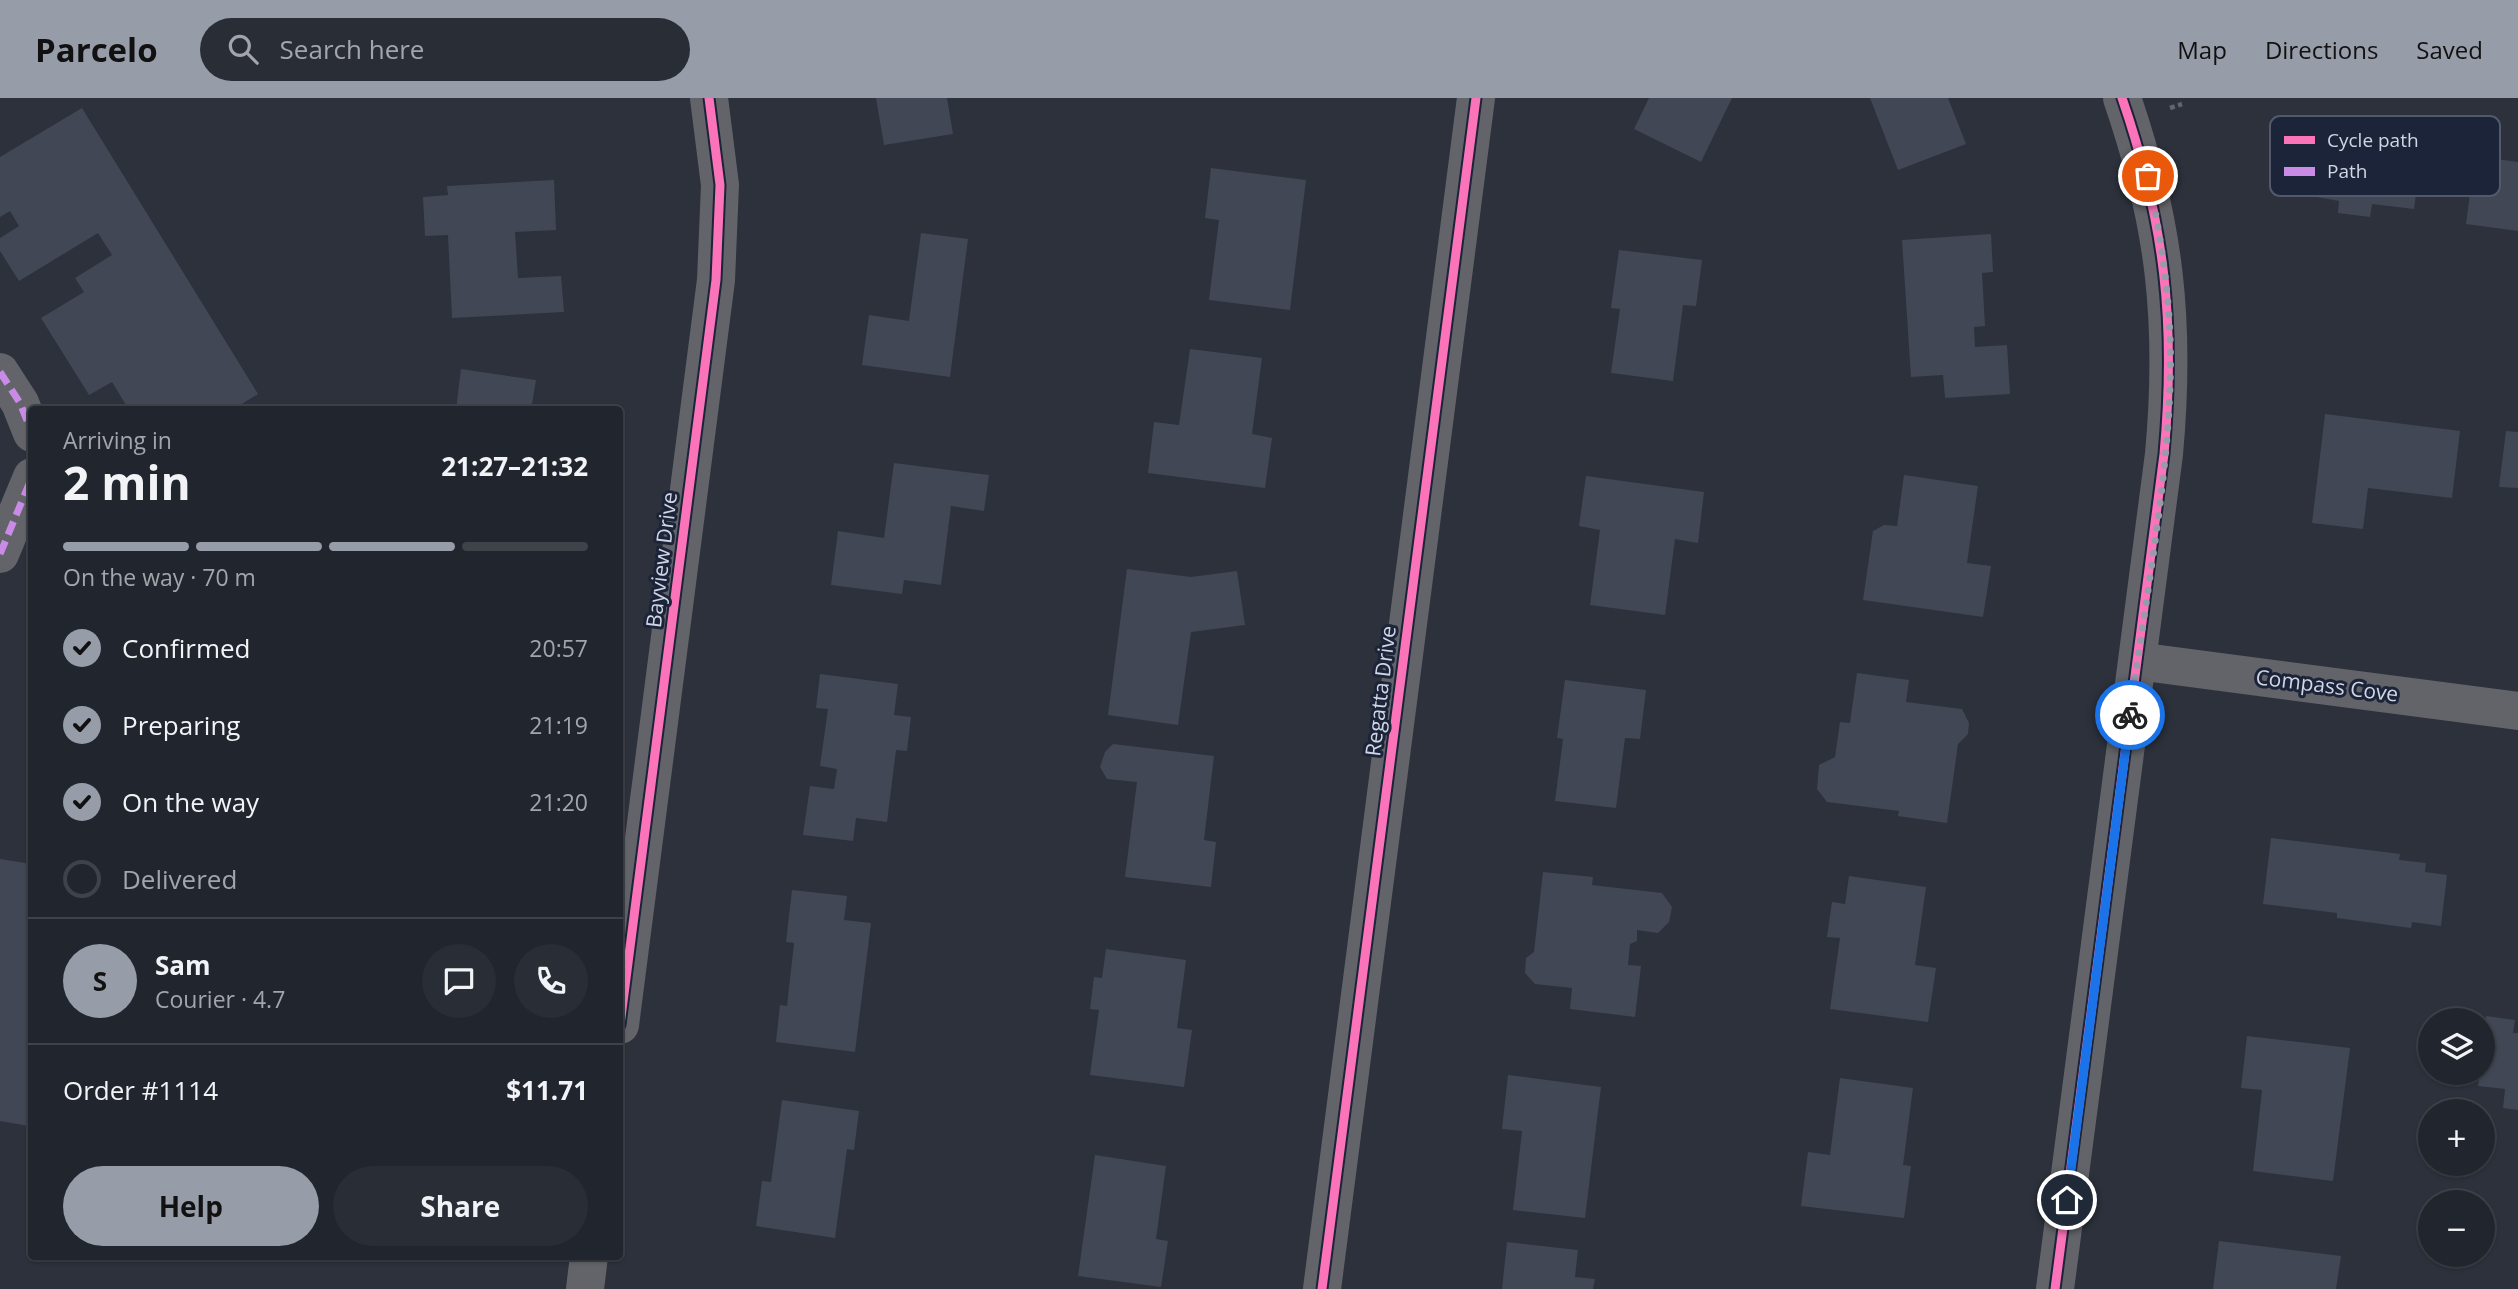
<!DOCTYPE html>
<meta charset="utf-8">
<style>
body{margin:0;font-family:"Open Sans",sans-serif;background:#292d35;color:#f1f3f6;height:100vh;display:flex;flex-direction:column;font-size:26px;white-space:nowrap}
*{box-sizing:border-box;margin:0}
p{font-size:23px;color:#a2a5aa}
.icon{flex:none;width:38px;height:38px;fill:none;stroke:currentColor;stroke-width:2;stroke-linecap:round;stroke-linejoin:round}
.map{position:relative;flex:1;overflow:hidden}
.panel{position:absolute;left:28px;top:308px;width:595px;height:854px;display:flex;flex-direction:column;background:#21252d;border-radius:7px;box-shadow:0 2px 5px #0004,0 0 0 2px #3e4249}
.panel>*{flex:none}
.controls{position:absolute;left:2418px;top:910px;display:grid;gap:14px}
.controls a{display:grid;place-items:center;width:77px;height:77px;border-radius:50%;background:#21252d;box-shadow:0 2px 5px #0004,0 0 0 2px #3e4249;font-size:35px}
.pin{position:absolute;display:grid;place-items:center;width:60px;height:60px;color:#fff;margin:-30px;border:4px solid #fff;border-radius:50%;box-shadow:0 2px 7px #0007}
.courier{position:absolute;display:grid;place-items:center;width:70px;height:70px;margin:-35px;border:5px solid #1a73e8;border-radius:50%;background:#fff;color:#222;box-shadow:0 2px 9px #0007}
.head em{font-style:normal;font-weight:700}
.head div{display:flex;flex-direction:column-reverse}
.head{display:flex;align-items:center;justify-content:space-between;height:119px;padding:0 35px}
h1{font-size:46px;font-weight:700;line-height:52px}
.bar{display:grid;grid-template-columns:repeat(4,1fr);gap:10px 7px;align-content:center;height:84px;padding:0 35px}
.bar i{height:9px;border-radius:5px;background:#3e4249}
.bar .current{background:#979ca9}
.bar p{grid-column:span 4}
.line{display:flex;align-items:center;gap:18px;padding:0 35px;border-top:2px solid #3e4249}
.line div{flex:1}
.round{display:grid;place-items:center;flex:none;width:74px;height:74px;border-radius:37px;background:#292d35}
ol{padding:0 35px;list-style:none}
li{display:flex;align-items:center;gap:21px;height:77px}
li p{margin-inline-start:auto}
li .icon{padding:7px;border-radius:50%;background:#979ca9;color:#111;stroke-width:4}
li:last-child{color:#a2a5aa}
li i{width:38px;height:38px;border:4px solid #3e4249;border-radius:50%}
.primary-button{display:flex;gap:14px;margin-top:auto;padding:14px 35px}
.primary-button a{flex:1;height:80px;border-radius:42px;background:#979ca9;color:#111;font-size:28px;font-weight:700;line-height:80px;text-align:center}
.primary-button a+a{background:#292d35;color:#f1f3f6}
header{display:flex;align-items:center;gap:42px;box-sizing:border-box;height:98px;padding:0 35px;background:#979ca9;color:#111}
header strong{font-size:33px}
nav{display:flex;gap:38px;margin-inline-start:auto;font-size:24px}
.search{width:490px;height:63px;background:#292d35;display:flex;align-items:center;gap:18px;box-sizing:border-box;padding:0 24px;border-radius:38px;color:#a2a5aa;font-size:26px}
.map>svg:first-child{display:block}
</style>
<header>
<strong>Parcelo</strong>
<div class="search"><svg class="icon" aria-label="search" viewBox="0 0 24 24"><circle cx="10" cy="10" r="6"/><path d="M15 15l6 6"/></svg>Search here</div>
<nav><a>Map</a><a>Directions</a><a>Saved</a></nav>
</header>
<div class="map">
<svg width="2518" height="1191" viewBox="0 0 2518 1191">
<rect width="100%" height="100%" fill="#2c313c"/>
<path fill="#424755" d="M876,0H947L953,36L884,47Z
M1649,0H1732L1701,64L1634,31Z
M1870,0H1948L1966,46L1898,72Z
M82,10L258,296L232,312H129L112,284L89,297L41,220L84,194L75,180L112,157L98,135L19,183L0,153V140L19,128L10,113L0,119V59Z
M2389,17L2446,25L2439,73L2419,70L2414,111L2372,106L2370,119L2338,115L2339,103L2317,99L2326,28L2387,37Z
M2475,58L2518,64V133L2466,126Z
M1211,70L1306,82L1290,212L1209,202L1219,122L1205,120Z
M554,82L556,132L515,134L518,180L561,178L564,214L452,220L448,137L425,138L423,99L448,97L447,88Z
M921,135L968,141L950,279L862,267L869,217L909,223Z
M1991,136L1993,174L1982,175L1985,228L1974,229L1975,249L2007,247L2010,296L1945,300L1943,277L1911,279L1902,142Z
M1619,152L1702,162L1696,208L1683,207L1673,283L1611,275L1620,211L1611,210Z
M1190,251L1262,260L1252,336L1272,340L1265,390L1148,375L1154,324L1179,327Z
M461,271L536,282L531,312H456Z
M2325,316L2460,333L2452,400L2368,390L2363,431L2312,425Z
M2506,333L2518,334V390L2499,389Z
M894,365L989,377L984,413L951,408L941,487L904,482L902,496L831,487L838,433L884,440Z
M1904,377L1978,388L1967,465L1991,468L1983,519L1863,502L1873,433L1884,427L1897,428Z
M1586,378L1704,394L1698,445L1675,441L1665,517L1590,507L1600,432L1579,428Z
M1127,471L1191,479L1237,473L1245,527L1191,534L1178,627L1108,617Z
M1857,575L1909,582L1906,604L1962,611L1969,625L1968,636L1958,646L1947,725L1898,718L1899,713L1827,704L1817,691L1819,667L1835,659L1840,624L1850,625Z
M820,576L898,586L894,617L911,619L907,653L896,652L887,724L856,720L853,743L803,737L810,688L834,691L837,671L820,668L828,611L816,610Z
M1565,582L1646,592L1640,641L1625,640L1616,710L1555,703L1563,641L1557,640Z
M1113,646L1214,658L1204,742L1216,744L1211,789L1125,779L1137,684L1107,681L1100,669L1105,654Z
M2271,740L2400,756L2399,762L2426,765L2425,774L2447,777L2441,828L2412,824L2411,830L2337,820V815L2263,806Z
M0,761L32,766L29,1028L0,1023Z
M1543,774L1593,779L1592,787L1662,795L1672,809L1669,824L1658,835L1637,832V843L1630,846L1628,867L1641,868L1635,919L1570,911L1572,890L1535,886L1525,875L1526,860L1534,854Z
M1849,778L1926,789L1915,867L1936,870L1928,924L1830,911L1840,840L1827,839L1832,804L1845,806Z
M792,792L847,798L844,822L871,825L855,954L776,944L780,907L787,908L794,845L786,844Z
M1106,851L1186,862L1177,930L1192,932L1184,989L1090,977L1099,912L1090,911L1094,879L1102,880Z
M2486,918L2515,922L2513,935H2518V1012L2503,1010L2505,991L2478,988L2480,975H2483Z
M2247,938L2350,950L2333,1083L2253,1073L2262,992L2241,990Z
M1508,977L1601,989L1585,1120L1513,1112L1522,1033L1502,1031Z
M1840,980L1913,990L1903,1067L1911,1068L1904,1120L1801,1108L1808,1054L1830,1057Z
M782,1002L859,1013L854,1052L847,1051L835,1140L756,1128L762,1083L771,1084Z
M1095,1057L1166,1068L1156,1141L1168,1143L1161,1189L1078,1178Z
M2219,1143L2341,1158L2336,1191H2213Z
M1507,1144L1578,1152L1575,1179L1595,1181L1593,1191H1502Z"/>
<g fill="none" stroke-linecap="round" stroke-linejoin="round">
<path stroke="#62666c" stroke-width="4.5" stroke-dasharray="5 3.5" stroke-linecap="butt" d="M2170,10L2182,6"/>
<path stroke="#626469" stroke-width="38" d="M0,274L20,305L32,335
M0,456L32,379
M2137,563L2518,613
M620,927L716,182L720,87L709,0
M585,1191L589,1158
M1322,1191L1476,0
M2055,1191L2164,356C2176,225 2165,125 2122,0"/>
<path stroke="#ca8be6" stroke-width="7" stroke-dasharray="14 7" stroke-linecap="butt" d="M0,274L20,305L32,335
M0,456L32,379"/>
<defs>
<path id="cycleway" d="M620,927L716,182L720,87L709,0
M1322,1191L1476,0
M2055,1191L2164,356C2176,225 2165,125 2122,0"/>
</defs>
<use href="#cycleway" stroke="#1c2439" stroke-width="13"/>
<use href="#cycleway" stroke="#fb73b8" stroke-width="9"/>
</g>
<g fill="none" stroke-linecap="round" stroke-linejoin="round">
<path stroke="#979ca9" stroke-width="7" stroke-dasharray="0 12.6" d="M2130,617C2144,508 2166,398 2170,289C2173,218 2163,148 2148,78"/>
<path stroke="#1a73e8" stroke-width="9" d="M2067,1102L2130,617"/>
</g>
<g text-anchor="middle" stroke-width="6" stroke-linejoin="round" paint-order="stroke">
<g font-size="21" fill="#d0d6e4" stroke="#1c2439">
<text transform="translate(662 462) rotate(-83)" y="7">Bayview Drive</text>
<text transform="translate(2327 588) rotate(7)" y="7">Compass Cove</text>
<text transform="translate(1381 593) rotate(-83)" y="7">Regatta Drive</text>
</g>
</g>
<rect x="2270" y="18" width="230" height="80" rx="10" fill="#1c2439" stroke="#52596c" stroke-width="2"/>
<rect x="2284" y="38" width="31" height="8" fill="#fb73b8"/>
<rect x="2284" y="69" width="31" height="9" fill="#ca8be6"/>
<g font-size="19" fill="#d0d6e4">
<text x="2327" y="49">Cycle path</text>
<text x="2327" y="80">Path</text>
</g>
</svg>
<div class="controls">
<a><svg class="icon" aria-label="layers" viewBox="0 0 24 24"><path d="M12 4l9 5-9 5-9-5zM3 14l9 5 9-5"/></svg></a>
<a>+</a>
<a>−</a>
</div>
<div class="pin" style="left:2148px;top:78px;background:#ea580c"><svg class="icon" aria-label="bag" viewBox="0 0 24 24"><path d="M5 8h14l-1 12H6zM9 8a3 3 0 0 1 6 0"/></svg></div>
<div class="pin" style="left:2067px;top:1102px;background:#1f2937"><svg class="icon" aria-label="home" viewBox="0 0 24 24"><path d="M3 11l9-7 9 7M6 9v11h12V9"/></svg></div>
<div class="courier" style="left:2130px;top:617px"><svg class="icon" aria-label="bike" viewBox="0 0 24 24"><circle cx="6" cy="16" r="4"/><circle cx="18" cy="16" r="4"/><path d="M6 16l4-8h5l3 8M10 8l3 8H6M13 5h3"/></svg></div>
<section class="panel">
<div class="head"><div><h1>2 min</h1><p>Arriving in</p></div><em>21:27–21:32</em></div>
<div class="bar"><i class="current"></i><i class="current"></i><i class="current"></i><i></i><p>On the way · 70 m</p></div>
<ol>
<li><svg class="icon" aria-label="check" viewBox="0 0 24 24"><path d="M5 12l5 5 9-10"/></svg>Confirmed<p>20:57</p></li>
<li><svg class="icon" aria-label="check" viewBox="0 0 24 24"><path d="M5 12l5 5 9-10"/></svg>Preparing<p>21:19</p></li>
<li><svg class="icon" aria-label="check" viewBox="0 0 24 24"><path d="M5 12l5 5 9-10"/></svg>On the way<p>21:20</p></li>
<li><i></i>Delivered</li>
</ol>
<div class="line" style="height:126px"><b class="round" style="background:#979ca9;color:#111">S</b><div><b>Sam</b><p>Courier · 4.7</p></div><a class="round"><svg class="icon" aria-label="chat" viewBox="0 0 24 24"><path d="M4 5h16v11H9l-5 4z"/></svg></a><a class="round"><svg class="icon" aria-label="phone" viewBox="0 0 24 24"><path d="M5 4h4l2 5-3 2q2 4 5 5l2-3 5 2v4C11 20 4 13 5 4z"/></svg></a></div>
<div class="line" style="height:91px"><div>Order #1114</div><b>$11.71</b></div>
<div class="primary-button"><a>Help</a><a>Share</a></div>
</section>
</div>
